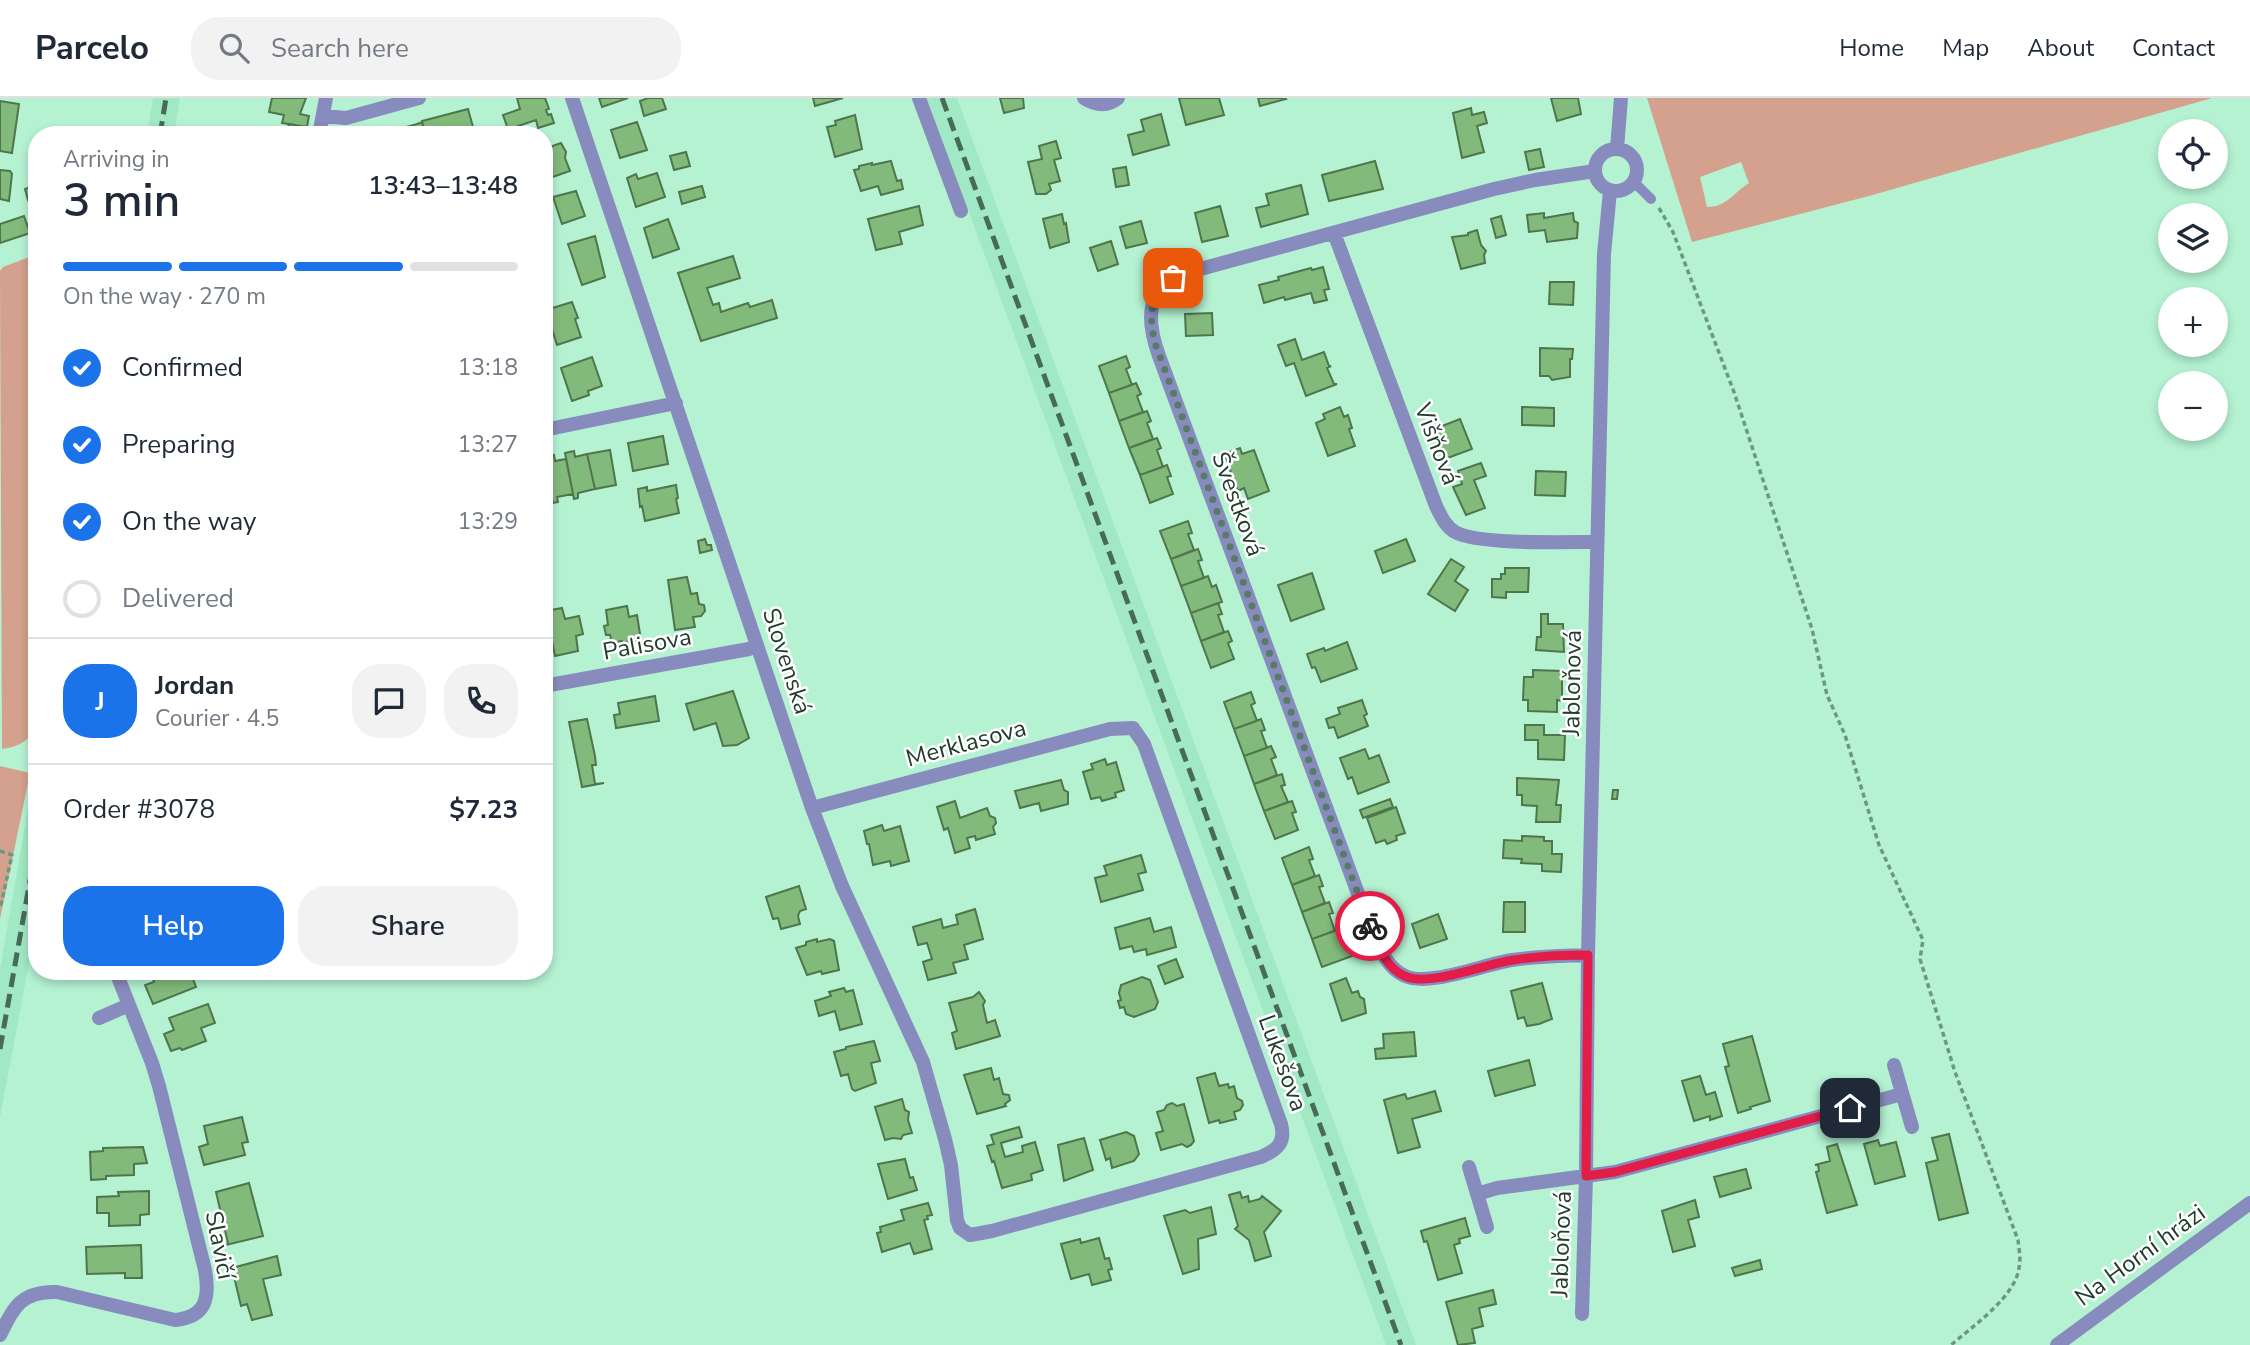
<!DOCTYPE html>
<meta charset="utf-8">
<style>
body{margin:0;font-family:"Nunito Sans",sans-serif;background:#f2f2f3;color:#1f2937;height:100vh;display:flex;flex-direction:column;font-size:26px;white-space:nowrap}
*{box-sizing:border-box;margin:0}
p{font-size:23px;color:#747a83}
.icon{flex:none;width:38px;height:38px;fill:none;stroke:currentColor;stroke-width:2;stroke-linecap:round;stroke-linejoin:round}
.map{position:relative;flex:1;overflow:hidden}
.panel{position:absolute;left:28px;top:28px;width:525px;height:854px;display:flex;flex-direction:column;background:#fff;border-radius:28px;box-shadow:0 4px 10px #0003}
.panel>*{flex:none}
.buttons{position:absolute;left:2158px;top:21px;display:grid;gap:14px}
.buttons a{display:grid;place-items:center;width:70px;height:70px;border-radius:50%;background:#fff;box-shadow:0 4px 10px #0003;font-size:35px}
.pin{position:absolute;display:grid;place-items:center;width:60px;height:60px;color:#fff;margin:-30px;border-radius:14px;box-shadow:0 4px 10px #0006}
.courier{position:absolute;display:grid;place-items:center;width:70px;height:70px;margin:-35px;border:5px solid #e11d48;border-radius:50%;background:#fff;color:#222;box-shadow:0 2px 9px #0007}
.headline em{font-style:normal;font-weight:600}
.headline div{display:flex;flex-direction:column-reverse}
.headline{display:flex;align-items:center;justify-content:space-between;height:119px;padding:0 35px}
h1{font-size:46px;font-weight:600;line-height:52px}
.bar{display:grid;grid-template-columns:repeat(4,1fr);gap:10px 7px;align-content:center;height:84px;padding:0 35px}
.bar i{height:9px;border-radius:5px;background:#e0e1e3}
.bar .on{background:#1a73e8}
.bar p{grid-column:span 4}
.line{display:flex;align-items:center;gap:18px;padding:0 35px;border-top:2px solid #e0e1e3}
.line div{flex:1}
.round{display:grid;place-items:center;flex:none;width:74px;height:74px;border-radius:28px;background:#f2f2f3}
ol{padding:0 35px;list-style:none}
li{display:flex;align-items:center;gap:21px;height:77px}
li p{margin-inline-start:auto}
li .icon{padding:7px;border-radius:50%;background:#1a73e8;color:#fff;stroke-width:4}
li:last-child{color:#747a83}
li i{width:38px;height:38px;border:4px solid #e0e1e3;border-radius:50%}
.action{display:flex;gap:14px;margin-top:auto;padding:14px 35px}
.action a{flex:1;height:80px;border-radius:28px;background:#1a73e8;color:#fff;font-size:28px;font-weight:600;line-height:80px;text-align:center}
.action a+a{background:#f2f2f3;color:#1f2937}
header{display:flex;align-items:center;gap:42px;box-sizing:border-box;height:98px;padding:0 35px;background:#fff;border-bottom:2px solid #e0e1e3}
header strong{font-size:33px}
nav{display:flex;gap:38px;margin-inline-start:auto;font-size:24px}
.search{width:490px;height:63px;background:#f2f2f3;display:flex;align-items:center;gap:18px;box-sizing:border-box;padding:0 24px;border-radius:28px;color:#747a83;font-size:26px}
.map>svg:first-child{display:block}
</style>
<header>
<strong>Parcelo</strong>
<div class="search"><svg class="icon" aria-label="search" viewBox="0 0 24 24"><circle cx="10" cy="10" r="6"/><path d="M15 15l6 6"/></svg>Search here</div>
<nav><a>Home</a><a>Map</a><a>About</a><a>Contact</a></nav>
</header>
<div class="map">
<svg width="2250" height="1247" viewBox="0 0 2250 1247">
<rect width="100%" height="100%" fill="#b4f2d2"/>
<path fill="#a1e8c4" d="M153,0H180L174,37H147Z
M927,0H957L1416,1247H1386Z
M37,660V823L0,1019V871Z"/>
<path fill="#d3a18d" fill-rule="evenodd" d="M1647,0H2212L1869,98L1692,144ZM1741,64L1749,85C1733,95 1727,109 1707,109L1700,79Z
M37,156V627C30,643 18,649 2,651L0,173L3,169Z
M0,668L30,675L0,821Z"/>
<path fill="#82ba7b" stroke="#50754c" stroke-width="2" d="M272,0H306L300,16L309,18L307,29L282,25L284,17L269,14Z
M517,0H545L549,11L546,12L548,17L551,16L554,25L538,30L536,22L518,28V31L509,34L503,17L520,11Z
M599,0H628L602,9Z
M648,0H662L666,11L644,18L640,3Z
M813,0H843L815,8Z
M1000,0H1023L1024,10L1004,15Z
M1179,0H1219L1224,17L1186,27Z
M1258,0H1285L1286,1L1260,8Z
M1551,0H1578L1581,16L1557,23Z
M0,3L19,6L12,55L0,53Z
M1471,10L1472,17L1484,14L1487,25L1477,28L1484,54L1462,60L1453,15Z
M468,11L475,36L425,37L422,23Z
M1161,16L1169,47L1133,57L1128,37L1144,33L1141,22Z
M855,17L862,51L835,59L827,29L836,27L835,23Z
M422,24L425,37H417L414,27Z
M637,24L647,52L620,60L611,32Z
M289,26L307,29L306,37H287Z
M414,27L417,37H387L386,33L393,29L402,30Z
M1056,43L1061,60L1054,62L1060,83L1049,86L1051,92L1046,96H1036L1028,64L1042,61L1039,48Z
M544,44L547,50L561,45L566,54L565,60L570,73L544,82Z
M1540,51L1544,69L1529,72L1525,54Z
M686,54L690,68L674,72L670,58Z
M891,63L897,83L901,82L903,91L881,97L878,88L861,93L854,72L859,71V68L872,65V67Z
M1375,63L1383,91L1329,103L1322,77Z
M1126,69L1129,87L1116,89L1113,71Z
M0,72L10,73L12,76L9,103L0,101Z
M657,75L665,99L636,109L627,80L636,76L638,81Z
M37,86V98L28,102L25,91Z
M1301,87L1308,116L1261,129L1256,110L1269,107L1266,96Z
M702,88L705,99L682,106L679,94Z
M576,93L585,118L562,126L553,99Z
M919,108L923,127L899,134L902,146L876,152L868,121Z
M1220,108L1228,138L1202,144L1195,115Z
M1544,115V120L1573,115L1574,123L1578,125L1577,140L1547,144L1545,132L1529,134L1527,117Z
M1062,116L1064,126L1066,125L1069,144L1050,150L1043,121Z
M24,118L30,135L0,145V126Z
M1501,118L1506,137L1496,140L1491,121Z
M668,121L679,151L653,160L644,130Z
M1141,123L1147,145L1126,150L1120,129Z
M1477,132L1481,147L1486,153L1484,157L1485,165L1461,171L1452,139L1468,137V135Z
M595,138L605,179L582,187L568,146Z
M1111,143L1118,166L1098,173L1090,150Z
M733,158L740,180L707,190L713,207L719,205L721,214L748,205L750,209L772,202L777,220L701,243L678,175Z
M1323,169L1329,191L1324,192L1327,202L1314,205L1311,195L1285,202L1284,199L1264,205L1259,187L1279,182L1278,179L1311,170L1312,172Z
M1550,184H1574L1573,207L1549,206Z
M572,204L578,220L575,221L581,239L557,247L546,212Z
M1212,215L1213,237L1186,238L1185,216Z
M1295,241L1302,262L1324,254L1329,268H1331L1327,270L1334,286H1337L1306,298L1294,265L1286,268L1278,247Z
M1540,250L1573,251L1572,261H1570V279L1552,282L1549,278H1540Z
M1126,258L1130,269L1126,271L1132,287L1109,295L1099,268Z
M592,259L602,288L588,293L589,297L572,303L561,270Z
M1136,285L1141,296L1137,298L1143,314L1119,323L1109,295Z
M1340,309L1344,319L1348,317L1352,330L1349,331L1355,348L1328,358L1316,325L1325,321L1323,316Z
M1522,309L1554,310V328L1522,327Z
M1147,313L1151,323L1147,325L1153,341L1129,350L1119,323Z
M1460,321L1472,351L1445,361L1434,331Z
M663,338L668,366L633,373L628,345Z
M1157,340L1161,350L1157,352L1163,369L1140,377L1129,350Z
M1240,350L1242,356L1254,352L1269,393L1248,401L1244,390L1238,393L1224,356Z
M610,352L616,387L595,391L587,356Z
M574,353L575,359L587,356L595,391L578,395V400L574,401L565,355Z
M554,357L555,363L566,361L573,396L557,399L558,404L553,405L544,359Z
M544,365L552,400L544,402Z
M1481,365L1486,378L1474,382L1485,410L1466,417L1453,389L1462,386L1458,373Z
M1167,367L1171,378L1167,379L1173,396L1150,405L1140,377Z
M1536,373L1566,374L1565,398L1535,397Z
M676,387L678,400L676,401L679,415L645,423L642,408L640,409L638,391L647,389V393Z
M1188,423L1192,435L1188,436L1194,452L1171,461L1160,433Z
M705,441L707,447H711L712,452L700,455L698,443Z
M1406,441L1415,463L1383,475L1375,453Z
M1198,451L1202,462L1198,463L1204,480L1181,488L1171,461Z
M1451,461L1464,469L1455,483L1468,492L1455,513L1428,496Z
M1505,470H1529L1528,494H1506V500L1492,499V481H1501V476H1505Z
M1312,475L1324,511L1291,523L1278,487Z
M1208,478L1212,489L1216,487L1222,504L1191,515L1181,488Z
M687,479L691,496L697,495L699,506L704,507L705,513L701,518L693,519L695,529L675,532L668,482Z
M1218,505L1222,516L1218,517L1224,534L1201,543L1191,515Z
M627,508L629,519L637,517L641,542L622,545V543L612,545L610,537H606L604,528L608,527L606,512Z
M562,510L565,521L579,518L583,536L576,538L578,553L555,558L546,513Z
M1541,516H1548V526H1563L1564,554L1536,552L1537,539H1541Z
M1228,533L1232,543L1228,545L1234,561L1211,570L1201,543Z
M1347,544L1357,571L1321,584L1315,569L1312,570L1307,556L1324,550L1325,553Z
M1533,572L1562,573V603L1557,602V614L1528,613V602H1523L1524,579H1533Z
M733,593L749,640L737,647L723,648L716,625L694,632L686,606Z
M1251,594L1255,605L1251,607L1257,623L1234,631L1224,604Z
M655,598L659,623L616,630L614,617L620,616L618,605Z
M1362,602L1367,616L1364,618L1368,628L1338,640L1334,629L1329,630L1326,621L1340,616L1338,610Z
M587,621L595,658L596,667H592L595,686L604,685L582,689L569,624Z
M1261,621L1265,632L1261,633L1267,650L1244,658L1234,631Z
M544,624L545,629L550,630L552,637L548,640L550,652L544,653Z
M1525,627H1544V637H1565L1564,662L1538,661V642H1525Z
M1271,648L1276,659L1271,661L1277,677L1254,686L1244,658Z
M1365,651L1369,661L1379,657L1389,684L1358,696L1352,679L1348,681L1340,660Z
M1105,661L1107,667L1116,664L1124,692L1115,695L1116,699L1102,703L1100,699L1091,701L1083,674L1093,671L1091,666Z
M1282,676L1285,687L1281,688L1288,704L1264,713L1254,686Z
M1517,680L1559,682L1556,707H1561L1560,724H1536L1537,708L1522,707V697H1517Z
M1061,682L1064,692L1068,694V706L1041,713L1039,705L1020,710L1015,693Z
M1613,692H1618L1617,701H1612Z
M1390,701L1393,709L1363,720L1360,712Z
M955,703L960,720L987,710L990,718L995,720L996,725L993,729L995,736L976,742L975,738L967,740L970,750L955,755L948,730L944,732L937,709Z
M1292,703L1296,714L1292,715L1298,732L1275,741L1264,713Z
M1396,709L1405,735L1396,738L1397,742L1387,746L1385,742L1376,745L1367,720Z
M882,727L884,733L900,728L909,763L891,768L890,763L873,767L869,746H867L864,733Z
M1522,738L1544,739V743H1552V756H1562L1561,774L1542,773V766L1521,765L1522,761L1503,760L1504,742L1522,743Z
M1309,749L1313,761L1309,762L1315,778L1292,787L1282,760Z
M1141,757L1146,774L1138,776L1143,792L1101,804L1095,780L1107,777L1104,768Z
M1319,777L1323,788L1319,789L1325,805L1302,814L1292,787Z
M799,788L806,811L800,813L798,818L800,826L781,831L778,820L773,821L766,799Z
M1329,804L1333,815L1329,816L1335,833L1312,841L1302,814Z
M1504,804H1525V834H1503Z
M975,811L983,841L964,847L968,861L953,865L956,875L928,882L923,864L932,861L927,845L918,847L913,829L941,821L943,830L958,826L956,817Z
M1438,816L1447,841L1420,850L1412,826Z
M1150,820L1154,834L1171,829L1176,849L1147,857L1146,851L1134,854L1132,848L1120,851L1115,830Z
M1339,831L1343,842L1349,840L1355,857L1322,869L1312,841Z
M817,841V844L830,841L834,843L839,872L822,876L821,873L807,877L796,850L806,847V844Z
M1176,861L1183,879L1165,886L1158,868Z
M150,873H190L196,889L153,906L145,887L154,884Z
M1142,879L1150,882L1158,904L1155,911L1134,919L1126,916L1124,909L1120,910L1118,903L1121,902L1119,895L1121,887Z
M1346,880L1352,895L1358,893L1360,899L1364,901L1366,915L1342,923L1330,886Z
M1542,885L1552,921L1539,926L1527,928L1524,919L1518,921L1511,893Z
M844,890L846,894L853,892L862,926L840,932L835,913L819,918L815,903L831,898L829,894Z
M979,894L985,903L983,907L987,925L995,922L1000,938L956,951L952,935L957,933L949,905L973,899Z
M208,906L215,925L201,930L206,943L182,952L180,950L171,953L164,936L174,932L169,920Z
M1414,934L1416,958L1376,961L1375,951L1384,950L1383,936Z
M1752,938L1770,1003L1750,1009L1751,1011L1738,1015L1725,969L1729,968L1723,946Z
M874,943L880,963L871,965L876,985L855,993L852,991L848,976L841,978L834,954L846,951V949Z
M1529,962L1535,987L1495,998L1488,973Z
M991,970L994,982L999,980L1003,996L1009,997L1010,1002L1005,1006L1006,1008L977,1016L964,977Z
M1215,975L1219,988L1228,986L1229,990L1234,988L1237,1000L1242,1003L1243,1007L1240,1012L1234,1014L1236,1021L1220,1025L1219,1022L1209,1025L1197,980Z
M1700,978L1706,997L1715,994L1722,1018L1710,1022V1018L1694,1023L1682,983Z
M1435,993L1441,1013L1412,1021L1420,1049L1398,1055L1384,1002L1405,996L1407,1001Z
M902,1001L905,1012L909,1014L908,1022L912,1035L903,1037L901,1041L893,1040L885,1042L875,1009Z
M1172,1005L1177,1008L1184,1006L1194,1043L1191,1047L1187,1049L1182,1046L1161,1052L1156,1035L1163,1033L1157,1014L1164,1012L1167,1007Z
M242,1019L248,1044L242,1045L245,1057L204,1067L199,1049L208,1046L204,1028Z
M1019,1029L1022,1039L1001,1045L1005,1059L1023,1054L1022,1048L1035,1044L1043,1072L1031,1076L1032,1082L1002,1090L994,1063L992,1064L987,1048L994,1046L991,1037Z
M1126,1034L1134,1038L1139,1056L1134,1063L1112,1070L1110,1060L1106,1062L1100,1042Z
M1949,1036L1968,1115L1939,1122L1926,1065L1938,1062L1932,1040Z
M1084,1040L1093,1072L1064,1083L1058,1047Z
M1878,1042L1880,1048L1896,1044L1905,1078L1875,1086L1864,1046Z
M1837,1046L1857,1107L1827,1115L1816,1074L1819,1073L1818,1067H1815L1830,1063L1827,1049Z
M143,1049L147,1065L134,1066V1077L106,1078V1081L91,1082L90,1054L103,1053V1050Z
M905,1061L910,1080L913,1079L917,1092L888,1101L878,1066Z
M1746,1071L1751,1090L1720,1099L1714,1079Z
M249,1085L263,1138L226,1147L228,1145L216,1094Z
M149,1093V1116L140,1117V1127L109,1128V1115H97V1099L119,1098L118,1094Z
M1240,1094L1242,1100L1248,1098L1249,1104L1260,1101L1262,1098L1281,1113L1264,1134L1271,1158L1255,1163L1249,1142L1235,1131L1238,1128L1229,1097Z
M1695,1102L1699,1119L1688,1122L1695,1148L1673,1154L1662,1113Z
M928,1105L932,1117L927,1118L928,1121L924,1122L932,1151L914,1156L910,1145L882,1154L877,1135L881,1134L880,1129L904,1122L901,1112Z
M1211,1109L1216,1136L1198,1141L1199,1171L1183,1176L1164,1118L1185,1112L1190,1115Z
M1465,1120L1470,1138L1459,1141L1460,1145L1454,1147L1462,1175L1438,1182L1427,1143L1424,1144L1421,1133Z
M1099,1140L1105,1161L1109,1160L1112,1171L1108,1172L1111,1182L1092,1187L1089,1176L1071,1181L1061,1146L1080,1141L1081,1145Z
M141,1147L142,1180H125V1175L87,1176L86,1149Z
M277,1158L281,1177L263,1181L272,1217L252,1222L247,1206L241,1208L232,1170Z
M1760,1162L1762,1171L1735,1178L1732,1170Z
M1493,1192L1496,1206L1479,1210L1483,1228L1472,1231L1475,1245L1458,1247L1446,1204Z"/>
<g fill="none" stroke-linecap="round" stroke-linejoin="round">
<path stroke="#6c9881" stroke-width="3.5" stroke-dasharray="5 3.5" stroke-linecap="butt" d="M1659,110L1673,134L1734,294L1812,531L1827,597L1845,637L1879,747L1923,842L1920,861L1955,974L2018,1142C2019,1151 2021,1161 2019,1170C2015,1199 1973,1228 1951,1247
M0,753L12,757L0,811"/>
<path stroke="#888bbd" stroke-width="10" d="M1634,84L1651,101"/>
<path stroke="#888bbd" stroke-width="14" d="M572,0L812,710L842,788L923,964L945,1041L951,1067L957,1122L960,1130L970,1137L992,1133L1261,1059C1277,1052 1286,1045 1281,1026L1144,646L1133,630L1110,631L812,710
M919,0L961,113
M1084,0C1095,7 1107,9 1118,0
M323,18L346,20L419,0
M319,37L326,0
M1595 72a21 21 0 1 1 42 0a21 21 0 1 1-42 0Z
M1617,51L1621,0
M1334,135L1436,408C1441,418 1445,428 1455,434C1478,447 1567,444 1597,444
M544,332L676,305
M544,588L749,551L757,547
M1588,857C1563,858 1537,858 1512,862C1485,866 1429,889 1405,878C1388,871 1380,851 1373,836L1159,258C1147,224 1144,193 1182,176L1494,91L1535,82L1595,73
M99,920L129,907
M1894,967L1912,1029
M1469,1069L1487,1129
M1477,1096L1497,1090L1615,1074L1902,996
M1582,1216L1586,1078L1588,857L1604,156L1610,93
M0,1237C14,1209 21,1193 57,1194L175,1222C206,1219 210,1200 205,1172L159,988L152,965L116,874
M2057,1247L2250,1105"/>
<path stroke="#486b59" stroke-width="5" stroke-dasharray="14 7" stroke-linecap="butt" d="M942,0L1401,1247
M160,37L166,0
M0,951L37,743"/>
</g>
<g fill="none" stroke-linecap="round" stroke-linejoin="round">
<path stroke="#567c68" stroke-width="7" stroke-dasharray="0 12.6" d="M1173,180C1149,197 1149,219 1155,245L1370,828"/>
<path stroke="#e11d48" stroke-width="9" d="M1370,828C1377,846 1386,872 1407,879C1432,888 1485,866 1513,862C1538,858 1563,857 1588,857L1586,1078L1615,1074L1850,1010"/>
</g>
<g text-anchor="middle" stroke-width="5" stroke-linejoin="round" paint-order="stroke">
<g font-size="24" fill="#233c2f" stroke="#fff">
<text transform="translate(1437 346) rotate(69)" y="8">Višňová</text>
<text transform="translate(1238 406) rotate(70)" y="8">Švestková</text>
<text transform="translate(647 546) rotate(-10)" y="8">Palisova</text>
<text transform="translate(787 563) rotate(72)" y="8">Slovenská</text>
<text transform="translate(1572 585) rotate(-89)" y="8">Jabloňová</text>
<text transform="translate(966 645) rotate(-15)" y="8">Merklasova</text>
<text transform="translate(1283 965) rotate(70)" y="8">Lukešova</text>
<text transform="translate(1561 1146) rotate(-88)" y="8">Jabloňová</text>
<text transform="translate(220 1147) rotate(79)" y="8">Slavičí</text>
<text transform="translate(2140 1157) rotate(-36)" y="8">Na Horní hrázi</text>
</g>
</g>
</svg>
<div class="buttons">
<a><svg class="icon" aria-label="locate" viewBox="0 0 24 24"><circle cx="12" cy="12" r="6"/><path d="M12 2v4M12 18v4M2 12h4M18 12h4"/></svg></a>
<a><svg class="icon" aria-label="layers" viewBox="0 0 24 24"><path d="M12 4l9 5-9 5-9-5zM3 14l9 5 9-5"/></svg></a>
<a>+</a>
<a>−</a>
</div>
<div class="pin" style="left:1173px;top:180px;background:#ea580c"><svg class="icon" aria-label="bag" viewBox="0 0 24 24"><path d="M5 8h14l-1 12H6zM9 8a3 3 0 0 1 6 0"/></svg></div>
<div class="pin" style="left:1850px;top:1010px;background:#1f2937"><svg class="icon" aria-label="home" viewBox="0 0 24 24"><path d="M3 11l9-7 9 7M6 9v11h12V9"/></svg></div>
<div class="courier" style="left:1370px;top:828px"><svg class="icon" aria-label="bike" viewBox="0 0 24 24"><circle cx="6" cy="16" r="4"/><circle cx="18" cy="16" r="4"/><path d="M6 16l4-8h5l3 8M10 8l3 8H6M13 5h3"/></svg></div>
<section class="panel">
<div class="headline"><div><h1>3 min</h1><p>Arriving in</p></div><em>13:43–13:48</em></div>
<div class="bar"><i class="on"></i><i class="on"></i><i class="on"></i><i></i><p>On the way · 270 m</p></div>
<ol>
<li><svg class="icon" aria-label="check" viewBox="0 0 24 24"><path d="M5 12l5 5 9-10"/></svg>Confirmed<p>13:18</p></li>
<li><svg class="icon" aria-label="check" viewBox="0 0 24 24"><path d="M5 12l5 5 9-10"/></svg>Preparing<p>13:27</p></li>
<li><svg class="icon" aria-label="check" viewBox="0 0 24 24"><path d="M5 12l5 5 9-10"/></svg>On the way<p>13:29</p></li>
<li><i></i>Delivered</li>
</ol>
<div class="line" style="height:126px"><b class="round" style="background:#1a73e8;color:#fff">J</b><div><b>Jordan</b><p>Courier · 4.5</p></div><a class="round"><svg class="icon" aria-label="chat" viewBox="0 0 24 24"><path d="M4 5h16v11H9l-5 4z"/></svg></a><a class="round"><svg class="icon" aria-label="phone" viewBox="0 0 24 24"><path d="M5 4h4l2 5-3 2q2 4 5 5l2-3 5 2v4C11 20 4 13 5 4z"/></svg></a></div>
<div class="line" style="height:91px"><div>Order #3078</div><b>$7.23</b></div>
<div class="action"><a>Help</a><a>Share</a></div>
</section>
</div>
